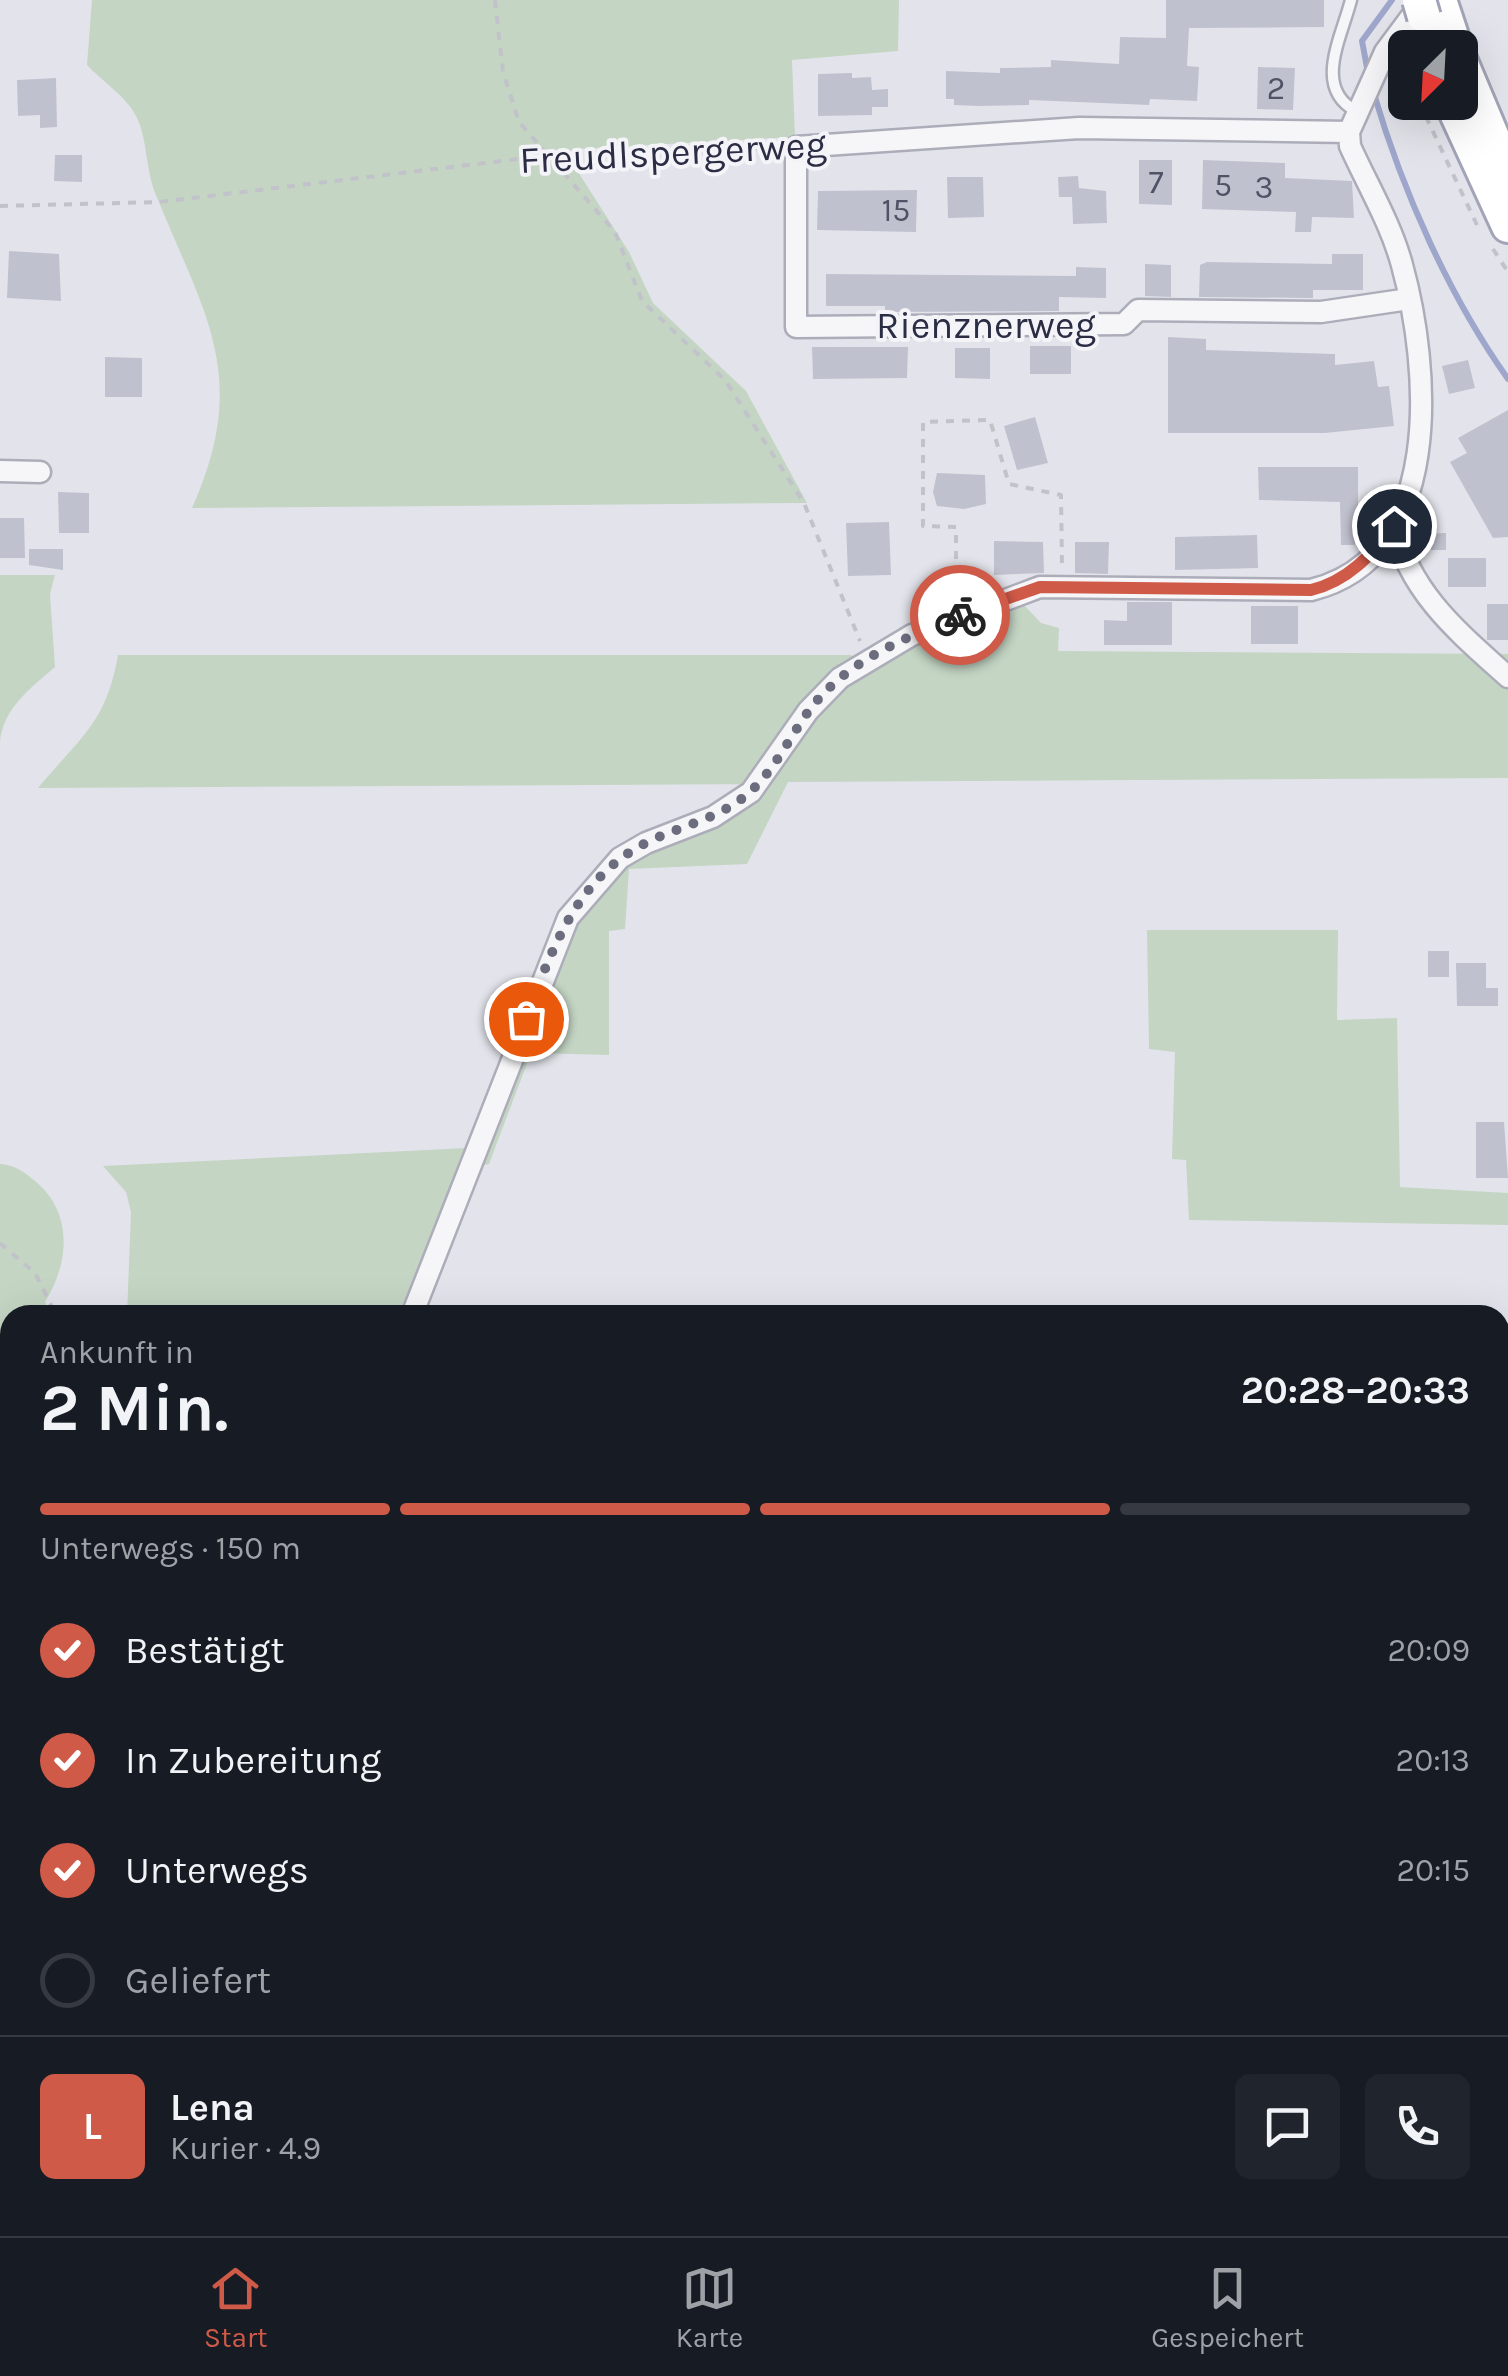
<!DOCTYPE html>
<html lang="de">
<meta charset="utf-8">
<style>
body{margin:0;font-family:Karla,sans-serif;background:#20242c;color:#f1f3f6;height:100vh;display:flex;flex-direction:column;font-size:38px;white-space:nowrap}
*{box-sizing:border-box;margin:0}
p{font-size:32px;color:#9ea1a6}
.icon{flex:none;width:55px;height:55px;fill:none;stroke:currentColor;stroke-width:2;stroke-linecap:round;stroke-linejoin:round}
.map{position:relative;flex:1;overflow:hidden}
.drawer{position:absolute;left:0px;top:1305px;width:1510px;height:932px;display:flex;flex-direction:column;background:#171b24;border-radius:30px 30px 0 0;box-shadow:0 10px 40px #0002}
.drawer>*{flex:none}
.needle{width:65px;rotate:204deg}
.buttons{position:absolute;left:1388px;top:30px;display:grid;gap:20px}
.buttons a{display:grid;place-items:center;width:90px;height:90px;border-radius:15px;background:#171b24;box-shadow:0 10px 40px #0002;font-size:50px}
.pin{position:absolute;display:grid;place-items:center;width:85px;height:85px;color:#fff;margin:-42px;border:5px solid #fff;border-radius:50%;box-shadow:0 2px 10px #0007}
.courier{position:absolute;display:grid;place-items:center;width:100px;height:100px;margin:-50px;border:8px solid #d05a48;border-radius:50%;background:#fff;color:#222;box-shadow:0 2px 12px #0007}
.head em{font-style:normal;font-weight:700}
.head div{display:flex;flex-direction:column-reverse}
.head{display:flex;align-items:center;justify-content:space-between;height:170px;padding:0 40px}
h1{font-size:65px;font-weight:700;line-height:75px}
.bar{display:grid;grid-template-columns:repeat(4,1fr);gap:15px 10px;align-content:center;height:120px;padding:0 40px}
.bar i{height:12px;border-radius:8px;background:#363941}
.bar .selected{background:#d05a48}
.bar p{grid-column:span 4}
.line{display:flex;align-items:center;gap:25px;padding:0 40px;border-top:2px solid #363941}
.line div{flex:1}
.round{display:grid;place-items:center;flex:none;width:105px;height:105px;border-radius:15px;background:#20242c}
ol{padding:0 40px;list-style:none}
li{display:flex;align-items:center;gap:30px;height:110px}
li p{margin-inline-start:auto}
li .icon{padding:10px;border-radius:50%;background:#d05a48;color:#fff;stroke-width:4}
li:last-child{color:#9ea1a6}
li i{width:55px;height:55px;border:5px solid #363941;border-radius:50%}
.tab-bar{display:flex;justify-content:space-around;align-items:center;height:140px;border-top:2px solid #363941;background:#171b24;font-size:28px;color:#9ea1a6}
.tab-bar a{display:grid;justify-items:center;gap:5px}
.tab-bar .selected{color:#d05a48}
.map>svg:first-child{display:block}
</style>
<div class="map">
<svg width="1508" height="2236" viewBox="0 0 1508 2236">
<rect width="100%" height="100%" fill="#e3e4eb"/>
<path fill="#c4d5c4" d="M92,0H899L898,51L792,60L795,137L577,149L580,175L629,252L653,303L746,391L807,503L192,508C251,376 205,316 156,195C145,170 148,137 135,114C124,95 102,81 87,65Z
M0,575H55L50,594L55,667C31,688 3,708 0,742Z
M1022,603L1041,623L1059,628L1058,651L1508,654V778L788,782L747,864L629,869L625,929L609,931V1055L531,1053L489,1164L476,1167C508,1084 559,910 631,861C674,832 735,823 771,784L38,788C80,737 106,724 118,655H851L867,666L908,641Z
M1147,930H1338L1337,1020L1397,1018L1400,1187L1508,1193V1225L1189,1220L1186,1160L1172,1159L1175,1052L1149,1049Z
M467,1148L402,1315H127L131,1212L126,1192L103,1166Z
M0,1164C15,1165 23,1171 35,1181C73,1212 70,1262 45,1302L51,1315H10V1485H0Z
M1508,1376V1436L1500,1434V1393Z
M1500,1559L1508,1560V1921L1500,1915Z
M1508,2104V2236H1253L1254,2228H1500V2107Z"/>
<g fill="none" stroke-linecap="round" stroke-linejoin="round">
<path stroke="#9ea7cb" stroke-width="6" d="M1368,73L1362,41L1392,0
M1374,94C1403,192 1449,296 1508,379
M1500,1880L1508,1874
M1315,2228V2236"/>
</g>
<path fill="#c0c1ce" d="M1166,0H1324V27L1189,28L1187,66L1199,67L1197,101L1150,99L1149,105L1029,100V105L979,106L954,105V99H946V71L1000,73V68L1051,67V60L1119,64L1120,37L1166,38Z
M1258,67L1295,68L1293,110L1257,109Z
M852,73V78L871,77L872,90L888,89V107H872V115L818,116V74Z
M56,78L57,127L40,128V115L18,116L17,80Z
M55,155H82V182L54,181Z
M1139,160H1172V205L1139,204Z
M1203,160L1285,163V178L1352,181L1354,218L1312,217L1311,232H1295L1296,212L1202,209Z
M1078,176L1079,188L1106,191L1107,223L1073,224L1072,197H1059L1058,177Z
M947,177H983L984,217L948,218Z
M917,190L916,232L817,230L818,191Z
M9,251L59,254L61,301L7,298Z
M1332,254H1363V290H1313V298L1199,297L1200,265L1207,262L1332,264Z
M1145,264L1171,265V297L1145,296Z
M1076,267L1106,268V298L1059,297V311L885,312V306H826V274L1076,276Z
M1168,337L1206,339V350L1335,354V365L1374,361L1378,387L1389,386L1394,426L1325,433H1168Z
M1030,346H1071V374H1030Z
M812,347H908L907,378L813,379Z
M955,348H990V379L955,378Z
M105,357L142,358V397H105Z
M1468,360L1475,388L1449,394L1442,366Z
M1508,410V537L1493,538L1450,462L1467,453L1458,438Z
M1035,417L1048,463L1017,470L1004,426Z
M1258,467H1358V512H1366V534L1354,545H1341L1340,502L1259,500Z
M937,473L985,475L986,504L964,509L937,506L933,492Z
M58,492L89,493V533H59Z
M0,518H24L25,558H0Z
M889,522L891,575L848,576L846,523Z
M1446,533V550H1417V534Z
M1257,535L1258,568L1175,570V537Z
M994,541L1043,542L1044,573L994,575Z
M1075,542H1109L1108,574L1075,573Z
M29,549H63V570L29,565Z
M1448,558H1486V587H1448Z
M1127,602H1172V645H1104V620L1127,621Z
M1487,604H1508V640H1487Z
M1251,606H1298V644H1251Z
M1428,951H1449V977H1428Z
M1456,963H1486V988H1498V1006H1457Z
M1476,1122H1504L1508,1178H1476Z"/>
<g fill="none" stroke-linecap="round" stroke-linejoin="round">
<defs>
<path id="service" d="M1351,0C1341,39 1313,88 1356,111"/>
<path id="minor" d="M1349,132L1079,128L796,147V327L1124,324L1138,310L1321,312L1409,299
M0,471L40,472
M1394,526C1410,593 1458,632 1508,677
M412,1315L568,918L620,858L646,843L713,817L751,792L808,711L840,678L912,635L1040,587L1311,590C1446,557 1430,367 1402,265C1391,224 1367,184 1350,146L1349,132L1385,52L1411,17
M1500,1376L1508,1362
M0,1645L10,1628
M1500,2169L1508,2167
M453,2228L455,2236
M1382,2236L1386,2228"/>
<path id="primary" d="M1440,0L1456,48
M1460,59L1508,173
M1451,102L1508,226"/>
</defs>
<use href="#service" stroke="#acadb9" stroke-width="15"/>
<use href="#minor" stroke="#acadb9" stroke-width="25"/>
<use href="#primary" stroke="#a2a4b7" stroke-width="38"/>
<path stroke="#c1c2ca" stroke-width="4" stroke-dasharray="8 8" stroke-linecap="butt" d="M495,0L503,72L519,122L615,232L642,301L725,380L804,503L860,641
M1419,102L1477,225
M0,206L159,202L552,155L777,148
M1493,249L1508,272
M956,575V527L923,526V422L990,420L1009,484L1061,495L1062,567
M0,1243L35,1273L56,1315
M616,2228L617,2236
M901,2236L906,2228"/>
<use href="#service" stroke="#f6f6f9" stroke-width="10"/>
<use href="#minor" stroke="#f6f6f9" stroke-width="20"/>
<use href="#primary" stroke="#fff" stroke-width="32"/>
<defs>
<path id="primary-bridge" d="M1419,0L1424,17"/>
</defs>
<use href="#primary-bridge" stroke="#a2a4b7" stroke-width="38" stroke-linecap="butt"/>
<use href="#primary-bridge" stroke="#fff" stroke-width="32"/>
</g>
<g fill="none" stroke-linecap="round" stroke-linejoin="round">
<path stroke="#6b6d7e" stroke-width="10" stroke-dasharray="0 18" d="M526,1019C551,951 577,876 648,842C682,825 720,819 750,792C774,770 789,739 808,712C844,662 905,638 960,615"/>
<path stroke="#d05a48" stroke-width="12" d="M960,615L1040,587L1311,590C1348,581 1371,555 1394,526"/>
</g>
<g text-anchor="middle" stroke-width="8" stroke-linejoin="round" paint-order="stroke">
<g font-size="32" fill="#505266">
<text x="1276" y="99">2</text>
<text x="1156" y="193">7</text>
<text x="1223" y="196">5</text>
<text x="1264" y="198">3</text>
<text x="896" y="221">15</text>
</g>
<g font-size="38" fill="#2a2d44" stroke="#f3f3f8">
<text transform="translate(673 152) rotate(-3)" y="13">Freudlspergerweg</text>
<text x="986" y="338">Rienznerweg</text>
</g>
</g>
</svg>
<div class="buttons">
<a><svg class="needle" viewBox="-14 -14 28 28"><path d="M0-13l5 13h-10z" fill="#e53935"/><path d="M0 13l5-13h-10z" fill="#9ea1a6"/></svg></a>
</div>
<div class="pin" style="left:526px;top:1019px;background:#ea580c"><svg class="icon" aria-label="bag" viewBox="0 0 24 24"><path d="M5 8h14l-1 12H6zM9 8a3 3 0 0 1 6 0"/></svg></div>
<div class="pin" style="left:1394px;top:526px;background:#1f2937"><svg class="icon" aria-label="home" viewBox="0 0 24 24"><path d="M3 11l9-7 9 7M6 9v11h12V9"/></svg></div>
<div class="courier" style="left:960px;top:615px"><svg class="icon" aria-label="bike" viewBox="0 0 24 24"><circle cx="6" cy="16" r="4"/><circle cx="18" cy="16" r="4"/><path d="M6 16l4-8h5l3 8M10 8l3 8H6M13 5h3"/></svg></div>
<section class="drawer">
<div class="head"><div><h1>2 Min.</h1><p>Ankunft in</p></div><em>20:28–20:33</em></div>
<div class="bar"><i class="selected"></i><i class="selected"></i><i class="selected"></i><i></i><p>Unterwegs · 150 m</p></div>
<ol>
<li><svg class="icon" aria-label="check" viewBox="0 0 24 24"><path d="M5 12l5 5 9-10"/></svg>Bestätigt<p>20:09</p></li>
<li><svg class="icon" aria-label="check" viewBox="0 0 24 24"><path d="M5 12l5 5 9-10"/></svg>In Zubereitung<p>20:13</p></li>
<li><svg class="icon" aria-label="check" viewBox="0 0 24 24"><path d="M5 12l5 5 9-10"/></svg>Unterwegs<p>20:15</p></li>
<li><i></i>Geliefert</li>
</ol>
<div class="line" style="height:180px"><b class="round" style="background:#d05a48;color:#fff">L</b><div><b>Lena</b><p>Kurier · 4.9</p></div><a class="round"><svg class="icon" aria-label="chat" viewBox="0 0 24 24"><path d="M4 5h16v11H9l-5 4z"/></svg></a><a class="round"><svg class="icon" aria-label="phone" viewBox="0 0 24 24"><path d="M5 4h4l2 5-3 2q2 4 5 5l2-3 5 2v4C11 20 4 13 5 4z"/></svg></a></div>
</section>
</div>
<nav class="tab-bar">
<a class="selected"><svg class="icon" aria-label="home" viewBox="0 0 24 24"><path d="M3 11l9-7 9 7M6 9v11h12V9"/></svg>Start</a>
<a><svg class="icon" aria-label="map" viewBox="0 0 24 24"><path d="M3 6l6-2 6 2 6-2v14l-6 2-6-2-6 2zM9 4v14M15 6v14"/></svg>Karte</a>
<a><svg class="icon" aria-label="saved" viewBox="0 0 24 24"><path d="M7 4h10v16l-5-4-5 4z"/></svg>Gespeichert</a>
</nav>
